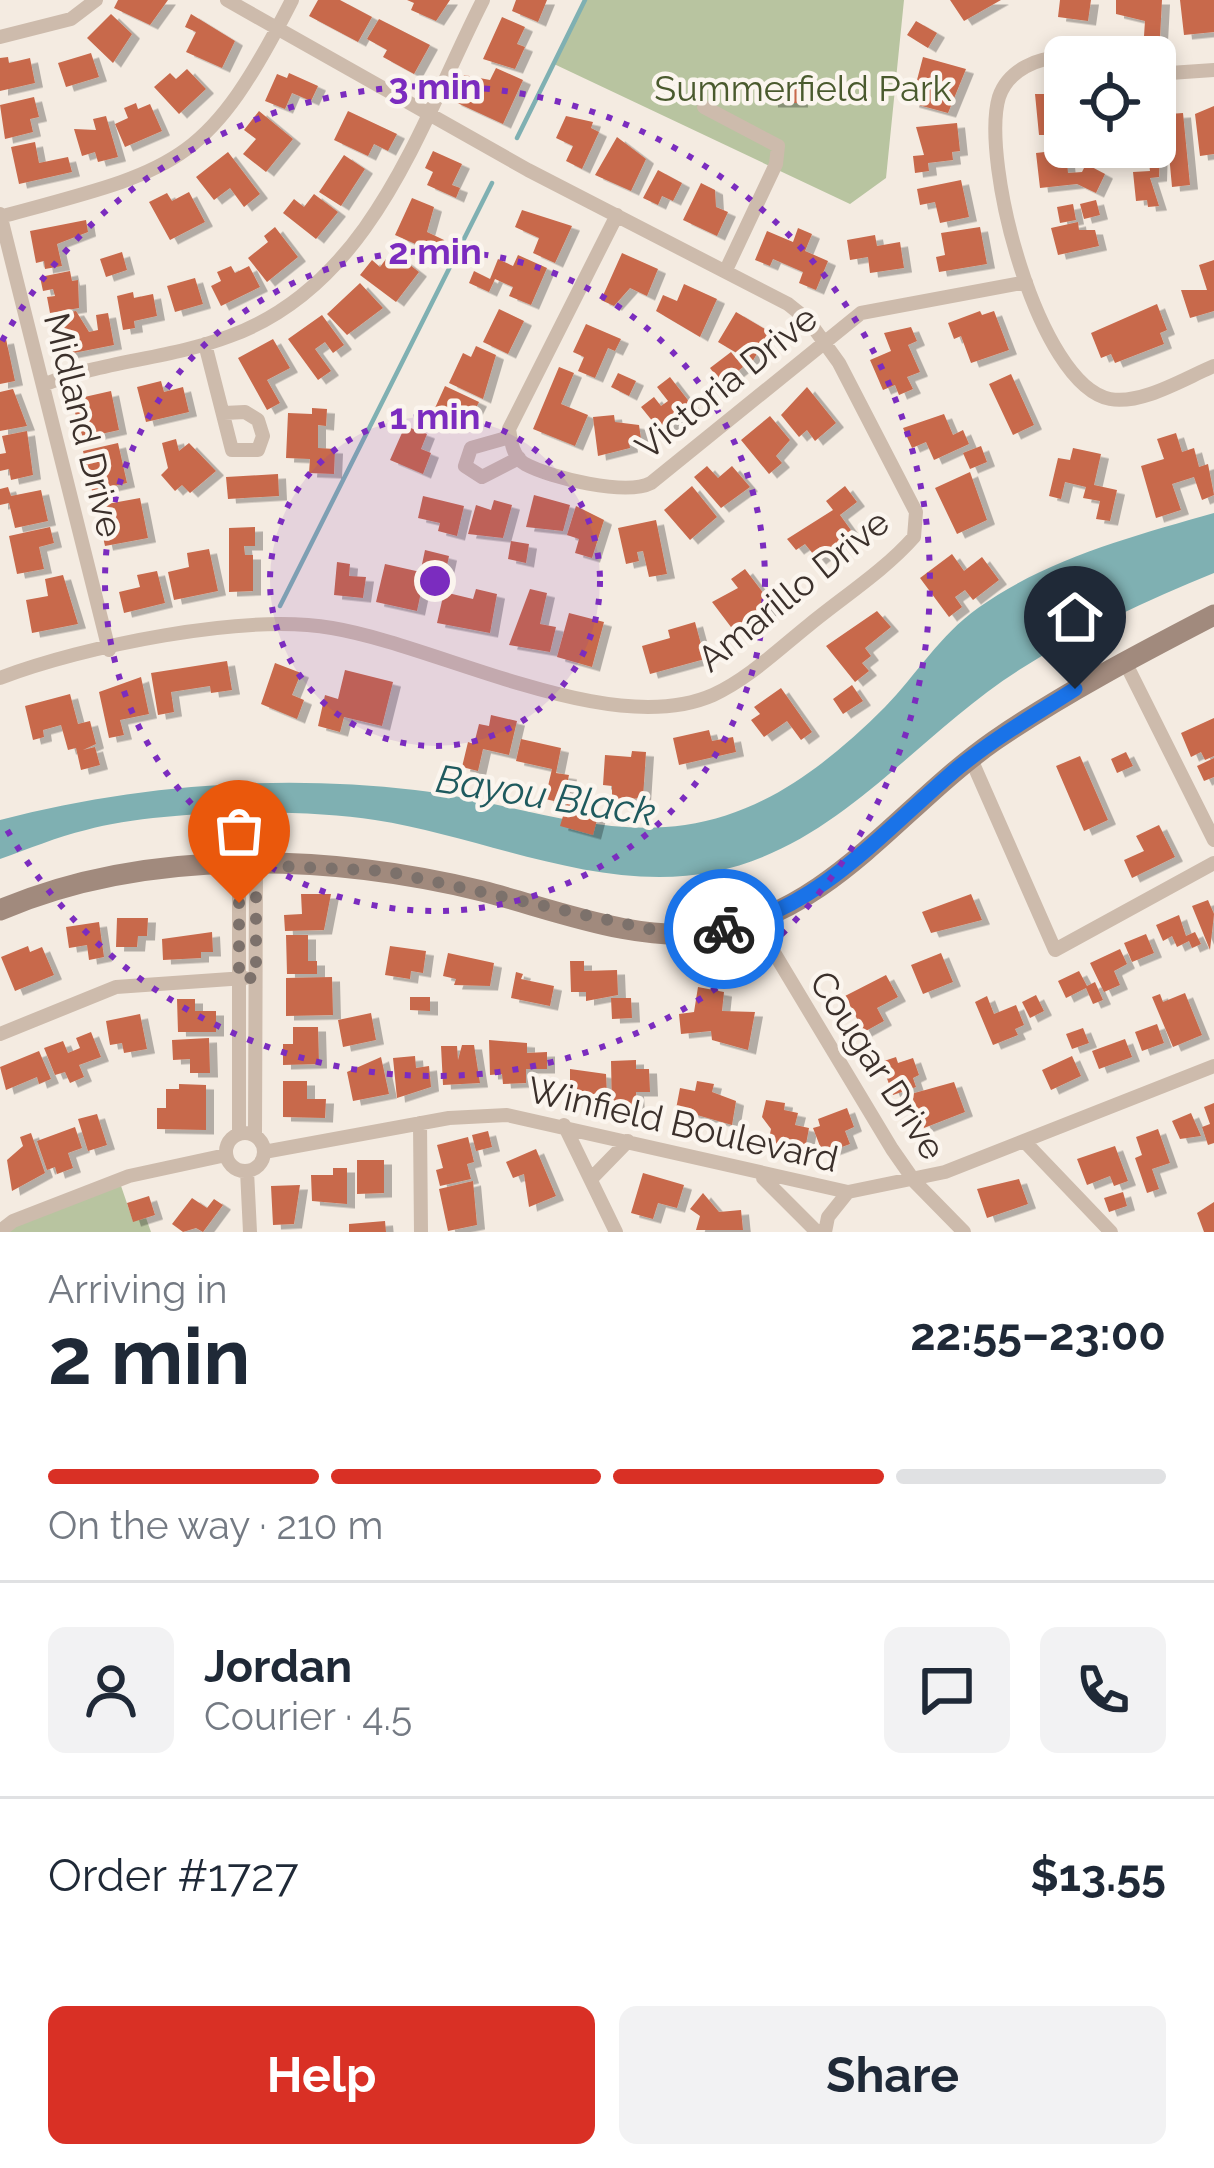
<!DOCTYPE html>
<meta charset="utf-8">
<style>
body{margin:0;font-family:Raleway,sans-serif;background:#f2f2f3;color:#1f2937;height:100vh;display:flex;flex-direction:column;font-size:45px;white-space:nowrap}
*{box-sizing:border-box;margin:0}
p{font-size:39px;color:#747a83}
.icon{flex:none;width:66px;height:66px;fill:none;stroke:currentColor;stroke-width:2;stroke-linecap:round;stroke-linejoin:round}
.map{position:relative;height:1232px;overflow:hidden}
.panel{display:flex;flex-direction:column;background:#fff;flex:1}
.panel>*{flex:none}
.buttons{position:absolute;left:1044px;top:36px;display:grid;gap:24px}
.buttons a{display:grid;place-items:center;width:132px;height:132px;border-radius:18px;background:#fff;box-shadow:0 6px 18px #0003;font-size:60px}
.pin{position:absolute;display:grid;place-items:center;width:102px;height:102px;color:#fff;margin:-123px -51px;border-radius:50% 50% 50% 0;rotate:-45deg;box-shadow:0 0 12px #0007}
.pin .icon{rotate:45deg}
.courier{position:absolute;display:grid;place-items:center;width:120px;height:120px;margin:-60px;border:9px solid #1a73e8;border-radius:50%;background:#fff;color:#222;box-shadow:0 3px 15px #0007}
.summary em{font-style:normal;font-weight:700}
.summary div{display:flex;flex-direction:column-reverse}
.summary{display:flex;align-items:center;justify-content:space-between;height:204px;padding:0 48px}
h1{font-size:78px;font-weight:700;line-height:90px}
.bar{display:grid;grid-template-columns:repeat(4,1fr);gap:18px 12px;align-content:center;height:144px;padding:0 48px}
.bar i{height:15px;border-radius:9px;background:#e0e1e3}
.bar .active{background:#d93025}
.bar p{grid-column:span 4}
.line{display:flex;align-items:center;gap:30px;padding:0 48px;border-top:3px solid #e0e1e3}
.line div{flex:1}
.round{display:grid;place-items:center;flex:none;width:126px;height:126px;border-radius:18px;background:#f2f2f3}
.action{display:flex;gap:24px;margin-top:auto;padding:24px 48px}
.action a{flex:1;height:138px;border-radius:18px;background:#d93025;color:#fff;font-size:48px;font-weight:700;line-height:138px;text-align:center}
.action a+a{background:#f2f2f3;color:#1f2937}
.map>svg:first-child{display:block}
</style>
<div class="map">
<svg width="1214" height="1232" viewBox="0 0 1214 1232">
<defs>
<filter id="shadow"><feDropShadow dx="8" dy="4.5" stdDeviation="0" flood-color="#0004"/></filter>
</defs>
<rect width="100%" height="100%" fill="#f4ebe1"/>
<path fill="#b8c4a0" d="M586,0H904L886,178L850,204L554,64Z
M119,1180L133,1221L146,1218L151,1232H0Z"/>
<path fill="#7fb0b2" d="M1214,513V573C1148,600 1080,631 1019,670C915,736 839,847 713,872C600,894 485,837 375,820C299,808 160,810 86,830C57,837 28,849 0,859V820C134,785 277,774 415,790C503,800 595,838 685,825C765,814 830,762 885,707C917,674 940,635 978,608C1048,558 1134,536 1214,513Z"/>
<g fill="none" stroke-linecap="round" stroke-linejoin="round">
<path stroke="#7fb0b2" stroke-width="4.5" d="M517,138L585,0
M280,606L492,183"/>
</g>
<path fill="#c8694b" filter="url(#shadow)" d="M118,0H168L150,25L114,8Z
M318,0H340L372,17L358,42L309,16Z
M407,0H450L436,21L411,10L414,3Z
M516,0H547L538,22L512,11Z
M950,0H1001L964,21Z
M1060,0H1091L1088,21L1058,17Z
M1116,0H1162L1160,37L1144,36L1145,21L1116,14Z
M1180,0H1214V32L1184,35Z
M111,14L132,34L113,63L87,38Z
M191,14L235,41L222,68L186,52L196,32L185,27Z
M502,17L525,27L517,44L525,47L515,69L483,59Z
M379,19L430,45L414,74L383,57L387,50L367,39Z
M916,21L937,33L928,48L907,35Z
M91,53L99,77L66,87L58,63Z
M8,57L9,63L30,58L35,83L0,91V58Z
M923,57L966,69L948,113L911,103Z
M496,68L523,80L503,124L453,101L464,75L490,80Z
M187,69L206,89L179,114L154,87L170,73L176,79Z
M289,73L318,86L311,101L292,93L285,109L265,101L277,74L287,78Z
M799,85L800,103H770V86Z
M1035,94H1065V135H1039Z
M34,97L39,117L30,119L33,132L5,139L0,105Z
M136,103L138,109L150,104L162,131L125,147L115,124L128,118L124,108Z
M1214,106V154L1200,156L1195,114Z
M259,111L293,139L266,172L243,154L256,139L244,130Z
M348,111L397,134L388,151L374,144L368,156L334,140Z
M1183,113L1190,185L1172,187L1168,143L1160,144L1159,177L1150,178L1159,206L1148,207L1147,200L1136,201L1133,172L1150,171L1147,147H1155V115Z
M106,116L118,157L98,162L95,152L82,156L74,129L96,130L93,119Z
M566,116L593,122L591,128L599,132L582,169L566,161L573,146L556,138Z
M957,123L960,151L952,152L953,160L928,163L929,171L915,173L913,156L924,155L916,127Z
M617,137L646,159L631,191L595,175Z
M35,142L39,163L68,157L72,172L19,184L11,147Z
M1079,148L1081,160L1067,162L1068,173L1082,172L1086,164L1105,174L1096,193L1077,184L1040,188L1036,153Z
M433,151L462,164L452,185L460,188L456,198L427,185L433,172L425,168Z
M228,152L260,194L244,207L230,188L214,200L196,177Z
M344,155L365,169L341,206L319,192Z
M658,170L682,183L673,201L662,196L658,205L643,198Z
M961,180L969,217L940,223L935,202L920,205L917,189Z
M701,183L715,190L716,207L728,212L717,236L683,220Z
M189,192L205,222L170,240L149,202L167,193L172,201Z
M314,194L338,212L316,239L283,213L294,199L304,207Z
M412,198L434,207L427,232L444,240L438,254L395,235Z
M1096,200L1100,215L1084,219L1080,204Z
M1073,204L1076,220L1060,223L1057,207Z
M522,210L572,226L555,263L533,253L539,238L515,227Z
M86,220L88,232L57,244L62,266L45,269L44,261L36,263L30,231Z
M1078,222L1079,230H1095L1099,246L1058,255L1051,228Z
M275,227L298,257L267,282L248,258L268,242L264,236Z
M980,227L987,264L939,272L936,257L945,255L941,233Z
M798,228L812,234L805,251L828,261L816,290L799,283L803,272L773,259L770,266L755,260L767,231L793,242Z
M875,235L877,246L900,242L904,268L870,273L868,257L850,260L847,240Z
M392,251L419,272L396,302L360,275L372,260L380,267Z
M122,252L127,270L106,277L100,259Z
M622,253L658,269L647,296L630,288L614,306L601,300Z
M518,255L547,268L531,305L509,296L513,287L495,279L489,292L469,283L474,271L490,279L498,259L513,266Z
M1214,260V311L1190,318L1181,290H1207L1199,265Z
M231,266L235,273L249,266L260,287L221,306L211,286L221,281L217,272Z
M70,271L72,281L78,280L79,308L50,313L47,297L55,296L53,289L43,291L40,277Z
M195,278L203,304L175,312L167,286Z
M360,283L383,308L347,335L327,314Z
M684,284L717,299L700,337L656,311L663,295L677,301Z
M133,292L134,298L153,294L157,316L134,321L135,328L123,330L117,296Z
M1157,304L1167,330L1160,333L1164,344L1115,363L1111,354L1101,358L1091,333Z
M499,309L524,321L508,354L483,342Z
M76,311L89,332L98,330L96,315L108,313L114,345L58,356L50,316Z
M980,311L982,315L994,311L1009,350L971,363L961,336L954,339L948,323Z
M736,312L770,332L752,362L718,342Z
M322,315L344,345L333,353L325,342L315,349L331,371L318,380L288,339Z
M586,324L621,339L615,351L608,348L595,378L578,371L584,357L573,352Z
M911,327L917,341L908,345L920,372L907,377L913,389L899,395L895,385L883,390L870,360L891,351L884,333Z
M6,339L15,381L0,384V340Z
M273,339L290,368L267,380L280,403L267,410L238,358Z
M476,346L496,355L483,399L449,383L463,353L471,357Z
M731,352L743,367L722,384L710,368Z
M559,367L574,373L561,404L588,415L575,446L533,429Z
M618,373L636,381L629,396L611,387Z
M1011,374L1034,425L1013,435L989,384Z
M670,377L694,408L662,433L641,407L654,397L661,406L668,401L657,387Z
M161,381L164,392L183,387L189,412L146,422L137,387Z
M445,386L479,402L471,418L458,411L449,428L430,419Z
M807,387L836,423L815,441L807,430L799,437L781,415Z
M13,389L27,426L0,431V392Z
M111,391L119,430L83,438L71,400Z
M312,408L327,409L326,426L318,425V448L335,449L334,474L309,473L310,459L286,458L288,413L312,414Z
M944,414L953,435L963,430L969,444L934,460L926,442L912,448L903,428Z
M614,415L615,422L639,425L641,439L629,441L630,448L598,456L593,417Z
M770,416L790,440L776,456L782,463L769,474L741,440Z
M405,426L427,434L421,449L431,453L423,474L390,460Z
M27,431L33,475L11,480L9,469L0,471V454L6,453L2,436Z
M1176,433L1182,452L1194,448L1199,467L1208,464L1214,495L1202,500L1194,477L1172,484L1181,510L1156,518L1141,466L1164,459L1157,439Z
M176,439L179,451L189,443L216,471L190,493L182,485L175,491L161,475L168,468L162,443Z
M118,443L127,483L92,491L83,451Z
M981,446L987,462L970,469L963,453Z
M1073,448L1101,454L1094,485L1117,490L1110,521L1096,519L1100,501L1083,498L1086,487L1065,482L1061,499L1049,496L1058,458L1070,460Z
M707,466L718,478L732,466L750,487L721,508L694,477Z
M970,472L987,520L957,534L935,488Z
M278,474L279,496L228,499L226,477Z
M692,486L717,517L690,540L664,510Z
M845,486L857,502L840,515L853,533L818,560L805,544L796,550L787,539L833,510L826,501Z
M8,487L11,496L41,490L48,521L15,528L9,503L0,505V489Z
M534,495L570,505L563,531L526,527Z
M423,496L464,506L457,536L438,531L440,523L418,518Z
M140,498L148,538L105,546L96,506Z
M494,500L512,505L503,538L468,534L476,505L491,510Z
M576,506L604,520L592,558L575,553L579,539L567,535Z
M656,520L667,574L649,577L643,551L637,552L639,561L626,564L618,528Z
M50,527L54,543L39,547L44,569L17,574L9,536Z
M255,527V546H244L245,555H253V591L229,592V528Z
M511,541L529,544L526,563L508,559Z
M209,549L218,591L174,600L168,572L189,567L187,553Z
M425,550L449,556L445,575L421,569Z
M952,554L964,571L982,557L999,580L973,600L965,590L955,597L962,607L949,617L920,578Z
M337,562L350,564L349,576L366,577L363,598L334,595Z
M385,564L425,573L417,611L376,602Z
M745,569L774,607L737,635L712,602L738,588L731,579Z
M157,571L165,603L124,613L119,592L140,587L137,575Z
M63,575L78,624L32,633L26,600L48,596L45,579Z
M476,589L497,594L490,633L437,623L444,592L473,599Z
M530,589L547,593L540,624L556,627L550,652L509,645Z
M877,611L891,627L865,648L871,656L862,663L869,671L855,682L826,646Z
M569,613L604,622L592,667L557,657Z
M695,622L705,659L650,674L642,646L670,638L668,630Z
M227,661L232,690L211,693L210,686L171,692L174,712L158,715L151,673Z
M275,663L301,673L292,695L304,700L297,719L261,704Z
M345,670L393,682L382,726L344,717L340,732L318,726L325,695L338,699Z
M141,677L149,714L120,720L124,735L109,738L99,692Z
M852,685L863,701L843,714L833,699Z
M781,688L812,732L801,740L787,721L764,737L751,720L760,714L754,707Z
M70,694L78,724L90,721L96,744L83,750L95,747L100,765L81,770L76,748L68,750L61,725L43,730L44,737L33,740L25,706Z
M491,715L517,721L509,755L483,749L478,771L462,767L468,742L474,744L479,724L489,726Z
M1214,718V756L1205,760L1201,752L1191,757L1181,733Z
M709,730L712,741L733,737L736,752L679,765L673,738Z
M521,739L561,748L556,773L569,775L563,803L545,799L552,769L516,761Z
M632,751L646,752L643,798L612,800V786L603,785L605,755L631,757Z
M1126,752L1133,766L1117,773L1111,759Z
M1080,756L1108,820L1084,831L1056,766Z
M1214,758V777L1204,781L1197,766Z
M567,803L599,812L593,835L560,826Z
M1159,825L1175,857L1132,878L1124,860L1144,851L1136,836Z
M301,894H331L324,930L285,931L284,915L302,914Z
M971,894L982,920L931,933L922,912Z
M1208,900L1214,914L1210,950L1192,906Z
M1179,915L1186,936L1195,932L1201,944L1192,948L1189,941L1177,947L1172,936L1163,941L1156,925Z
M117,918H148L147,936H138L137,947H116Z
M99,922L104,957L89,960L87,945L69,948L66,927Z
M212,932L213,952H201V958L163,960L162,939Z
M1146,934L1154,953L1132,962L1124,943Z
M286,935H308V961H317V974H287Z
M28,946L30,952L42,947L54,975L15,991L1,957Z
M390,946L426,951L423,973L411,971L410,979L385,975Z
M1120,949L1127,964L1114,971L1120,985L1104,992L1090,963Z
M448,953L494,963L490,986L454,985L456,979L443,976Z
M941,953L953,982L923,994L911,965Z
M570,961H584V971L617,970L618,995L586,1001V992H571Z
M1079,971L1087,986L1095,982L1103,1000L1093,1004L1086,988L1066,998L1058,981Z
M516,972L523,974L521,979L554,986L550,1006L511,998Z
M886,975L898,997L877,1008L884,1021L864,1032L845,996Z
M332,977L333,1015L286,1016V978Z
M698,987L724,992L722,1011L755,1012L748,1050L712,1040L711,1031L681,1034L679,1014L694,1012Z
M1185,993L1202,1035L1173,1047L1152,997L1160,994L1163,1002Z
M1036,995L1044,1011L1030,1018L1022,1002Z
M987,996L994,1014L1016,1005L1024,1025L1015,1029L1018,1035L993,1045L975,1002Z
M410,997H430V1011L410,1010Z
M611,998H631L632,1018L612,1019Z
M177,999H195V1011H216V1032H178Z
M371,1013L376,1040L343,1047L338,1020Z
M140,1014L147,1049L124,1053L122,1043L110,1045L106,1021Z
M1157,1024L1164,1043L1142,1051L1135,1032Z
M293,1027H318L319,1064L283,1065V1044H293Z
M1083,1028L1089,1043L1072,1049L1066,1034Z
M91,1032L101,1057L79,1065L84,1077L70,1083L65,1072L55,1075L44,1048L63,1041L68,1053L80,1048L76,1038Z
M209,1038L210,1073H190V1059L173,1060L172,1040Z
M1125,1039L1132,1057L1099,1069L1092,1051Z
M489,1040L527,1043V1053L547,1052V1069H526V1083L503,1084L502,1074L490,1075Z
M462,1045H474L480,1083L443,1085L441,1046H457L458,1060Z
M39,1051L51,1079L39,1084L37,1077L6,1090L0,1067Z
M415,1056L416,1068L429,1066L431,1087L397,1098L393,1058Z
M1072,1056L1081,1076L1051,1090L1042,1070Z
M381,1057L389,1094L353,1101L347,1072Z
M896,1057L898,1063L913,1058L919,1075L913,1078L916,1087L893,1095L881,1062Z
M636,1060V1069H649L650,1092H636L637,1108L612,1109L611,1061Z
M570,1069L606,1074L607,1096L570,1097Z
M283,1081H307V1099H326L325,1118L283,1117Z
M697,1081L714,1084L712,1092L736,1101L732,1125L676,1109L680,1088L695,1091Z
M954,1082L965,1112L924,1128L911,1094Z
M179,1084L206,1085V1130L157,1129V1108H166V1089H179Z
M766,1100L785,1103L784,1110L798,1113L795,1125L809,1128L804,1155L767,1148L771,1129L762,1117Z
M1214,1103V1143L1208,1145L1202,1127L1210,1124L1204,1107Z
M847,1108L854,1127L845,1131L850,1144L823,1154L813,1128L820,1126L818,1119Z
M1191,1113L1201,1136L1180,1139L1172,1121Z
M97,1114L107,1145L88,1151L78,1119Z
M75,1127L82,1148L68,1153L73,1168L57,1174L55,1167L47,1170L37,1141Z
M1158,1129L1170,1163L1152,1169L1159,1189L1147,1193L1135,1158L1142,1155L1136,1137Z
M488,1131L492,1147L476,1151L472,1135Z
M31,1133L45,1173L12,1191L7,1160L23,1146L20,1137Z
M468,1137L474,1162L467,1164L471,1179L440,1186L436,1170L443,1168L437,1145Z
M1115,1146L1128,1181L1114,1186L1110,1176L1087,1185L1077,1159Z
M536,1149L556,1196L529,1207L524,1174L513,1178L506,1162Z
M357,1160H384V1193L357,1194Z
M333,1168H347V1204L312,1201L311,1175H333Z
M643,1173L684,1185L677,1208L658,1203L653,1219L631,1213Z
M1019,1179L1028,1204L987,1218L977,1189Z
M473,1181L477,1225L448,1231L439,1189Z
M300,1185L294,1224L273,1225L271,1186Z
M1123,1192L1127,1206L1109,1212L1104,1198Z
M703,1193L719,1212L741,1210L743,1230H696L700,1216L690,1209Z
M149,1196L155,1215L133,1222L127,1203Z
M192,1198L207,1208L214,1199L223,1205L203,1232L196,1228L183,1232L172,1224Z
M1214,1202V1232H1204L1197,1213Z
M385,1221L386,1232H349V1224Z"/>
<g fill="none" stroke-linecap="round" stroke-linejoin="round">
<path stroke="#cdbbac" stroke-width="14" d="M0,37L71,19L96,0
M1065,58C1039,56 1008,70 999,97C980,160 1038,385 1110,399C1142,405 1185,378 1214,366
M1155,74L1214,70
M704,107L778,146L776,164L726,270
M0,214L109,650
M617,215L509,429C511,442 513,457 525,464C551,478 626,496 651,483L861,313L1026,282
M0,217C176,169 206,169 292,0
M205,344L232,450H258L263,436L258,420L245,412L224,413
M43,385C102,361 170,359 230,336C373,284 420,124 483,0
M510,437L471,448L465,466L482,477L519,458
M1125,662L1214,840
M0,678C84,646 244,613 332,628C440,646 611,740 713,695C748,679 779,649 809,625C843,597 885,570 914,537L916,512L839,363L808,320L788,304L528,170L227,0
M971,759L1055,950L1214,863
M755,921L892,1149L915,1182L964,1232
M0,1034L116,987L245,978
M420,1123L421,1232
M564,1125L616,1232
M226 1152a19 19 0 1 1 38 0a19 19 0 1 1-38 0Z
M239,1134V865
M255,1136L256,865
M1024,1141L1111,1232
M264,1152L449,1118L507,1115L848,1192L945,1172L1214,1066
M247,1171L250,1232
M763,1178L817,1232
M591,1179L628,1141
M0,1231L13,1221L129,1176L226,1155
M825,1232L828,1217L848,1192"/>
<path stroke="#a18a7d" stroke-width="21" d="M0,910C148,847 329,854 482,891C553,909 638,944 713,932C831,912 901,806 994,741C1064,693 1139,654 1214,615"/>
</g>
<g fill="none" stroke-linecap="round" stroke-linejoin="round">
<path stroke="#7c716b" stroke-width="12" stroke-dasharray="0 21.6" d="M239,903V978H256V865L386,871L667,933L724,929"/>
<path stroke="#1a73e8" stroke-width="15" d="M724,929C821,908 886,828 959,767C995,738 1036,714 1075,689"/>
</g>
<circle cx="435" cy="581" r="165" fill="#7b2cbf" fill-opacity=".12"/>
<g fill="none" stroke="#7b2cbf" stroke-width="6" stroke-dasharray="6 12">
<circle cx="435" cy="581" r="165"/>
<circle cx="435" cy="581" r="330"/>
<path d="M2 341A495 495 0 1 1 2 821"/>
</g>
<g text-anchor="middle" stroke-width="9" stroke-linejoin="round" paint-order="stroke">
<g font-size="36" fill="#4a5a2e" stroke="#fbf5ee">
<text x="803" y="101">Summerfield Park</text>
</g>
<g font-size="36" fill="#3b302b" stroke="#fbf5ee">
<text transform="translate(726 382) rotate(-39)" y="13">Victoria Drive</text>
<text transform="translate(84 425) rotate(76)" y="13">Midland Drive</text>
<text transform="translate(793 590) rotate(-39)" y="13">Amarillo Drive</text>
<text transform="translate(878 1065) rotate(57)" y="13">Cougar Drive</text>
<text transform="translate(683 1124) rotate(13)" y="13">Winfield Boulevard</text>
</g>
<g font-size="39" font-style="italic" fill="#1f5a5e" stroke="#fbf5ee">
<text transform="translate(546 795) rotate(9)" y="14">Bayou Black</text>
</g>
</g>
<circle cx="435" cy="581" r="18" fill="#7b2cbf" stroke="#fbf5ee" stroke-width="6"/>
<g font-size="36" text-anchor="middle" font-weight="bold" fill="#7b2cbf" stroke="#fbf5ee" stroke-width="9" stroke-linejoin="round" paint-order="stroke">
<text x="435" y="99">3 min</text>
<text x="435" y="264">2 min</text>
<text x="435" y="429">1 min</text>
</g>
</svg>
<div class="buttons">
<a><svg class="icon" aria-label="locate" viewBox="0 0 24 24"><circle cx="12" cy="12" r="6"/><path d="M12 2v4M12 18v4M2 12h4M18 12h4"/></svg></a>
</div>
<div class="pin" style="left:239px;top:903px;background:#ea580c"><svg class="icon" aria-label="bag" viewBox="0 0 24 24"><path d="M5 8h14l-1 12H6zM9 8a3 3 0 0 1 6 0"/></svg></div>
<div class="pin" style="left:1075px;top:689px;background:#1f2937"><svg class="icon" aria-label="home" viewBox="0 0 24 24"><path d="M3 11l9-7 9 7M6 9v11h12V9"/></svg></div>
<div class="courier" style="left:724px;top:929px"><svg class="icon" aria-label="bike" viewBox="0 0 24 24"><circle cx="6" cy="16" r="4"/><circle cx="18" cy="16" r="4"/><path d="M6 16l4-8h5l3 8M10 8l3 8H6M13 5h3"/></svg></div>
</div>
<section class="panel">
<div class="summary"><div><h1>2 min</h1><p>Arriving in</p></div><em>22:55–23:00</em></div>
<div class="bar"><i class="active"></i><i class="active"></i><i class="active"></i><i></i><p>On the way · 210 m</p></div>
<div class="line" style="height:216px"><a class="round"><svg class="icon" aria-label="person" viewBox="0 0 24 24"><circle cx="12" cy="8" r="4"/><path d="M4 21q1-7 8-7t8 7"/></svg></a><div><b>Jordan</b><p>Courier · 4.5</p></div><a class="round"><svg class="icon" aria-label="chat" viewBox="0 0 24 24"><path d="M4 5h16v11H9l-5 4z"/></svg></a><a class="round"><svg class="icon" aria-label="phone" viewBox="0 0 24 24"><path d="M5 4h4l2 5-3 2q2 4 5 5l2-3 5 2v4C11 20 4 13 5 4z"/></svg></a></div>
<div class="line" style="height:156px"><div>Order #1727</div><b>$13.55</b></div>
<div class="action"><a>Help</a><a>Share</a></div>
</section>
